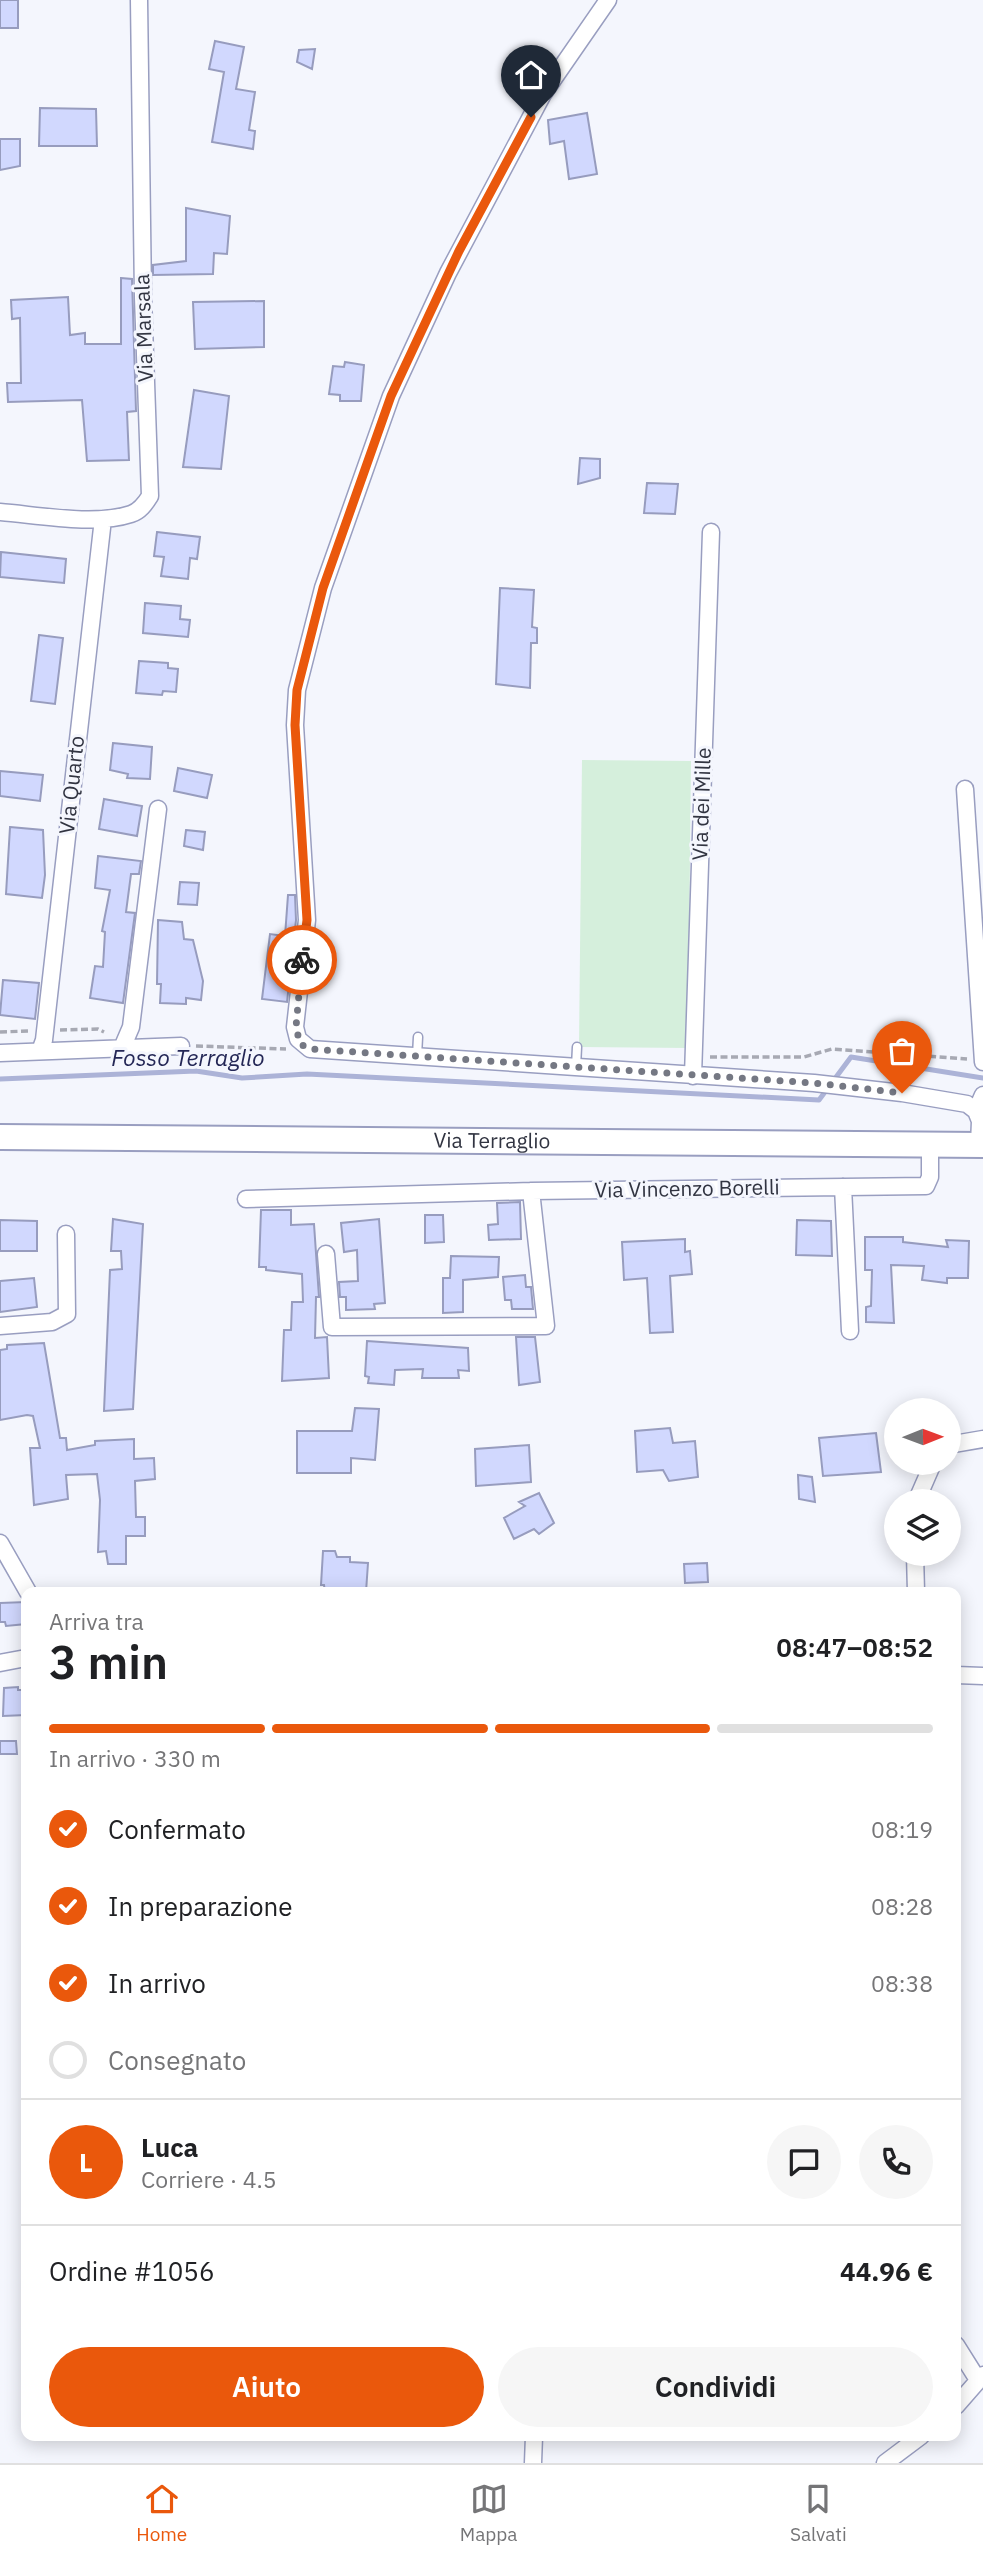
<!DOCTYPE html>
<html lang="it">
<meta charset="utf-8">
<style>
body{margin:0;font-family:"IBM Plex Sans",sans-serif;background:#f6f6f6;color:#202124;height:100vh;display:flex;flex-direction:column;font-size:26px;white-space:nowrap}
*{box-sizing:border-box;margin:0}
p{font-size:23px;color:#757577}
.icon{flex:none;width:38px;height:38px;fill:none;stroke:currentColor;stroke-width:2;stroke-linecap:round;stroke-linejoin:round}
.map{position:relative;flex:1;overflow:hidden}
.sheet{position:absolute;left:21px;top:1587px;width:940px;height:854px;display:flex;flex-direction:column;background:#fff;border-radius:14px;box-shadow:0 4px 18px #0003}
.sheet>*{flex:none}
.needle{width:46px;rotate:89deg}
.buttons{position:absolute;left:884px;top:1398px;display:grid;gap:14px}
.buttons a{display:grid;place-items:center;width:77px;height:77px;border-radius:50%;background:#fff;box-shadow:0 4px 18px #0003;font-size:35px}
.pin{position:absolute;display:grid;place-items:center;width:60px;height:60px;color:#fff;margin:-72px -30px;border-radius:50% 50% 50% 0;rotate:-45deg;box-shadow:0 0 7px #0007}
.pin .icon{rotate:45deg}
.courier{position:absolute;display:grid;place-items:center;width:70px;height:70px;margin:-35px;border:5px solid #ea580c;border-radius:50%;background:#fff;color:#222;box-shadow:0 2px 9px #0007}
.overview em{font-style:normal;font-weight:600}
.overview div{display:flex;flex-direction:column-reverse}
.overview{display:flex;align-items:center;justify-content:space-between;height:119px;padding:0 28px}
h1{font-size:46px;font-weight:600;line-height:52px}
.bar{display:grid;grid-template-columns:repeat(4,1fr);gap:10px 7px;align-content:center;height:84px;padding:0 28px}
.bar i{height:9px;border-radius:5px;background:#e0e0e0}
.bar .selected{background:#ea580c}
.bar p{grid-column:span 4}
.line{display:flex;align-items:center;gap:18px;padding:0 28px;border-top:2px solid #e0e0e0}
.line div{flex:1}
.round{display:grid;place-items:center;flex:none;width:74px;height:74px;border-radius:37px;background:#f6f6f6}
ol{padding:0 28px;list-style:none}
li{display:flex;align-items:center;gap:21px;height:77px}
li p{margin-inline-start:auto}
li .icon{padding:7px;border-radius:50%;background:#ea580c;color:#fff;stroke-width:4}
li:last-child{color:#757577}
li i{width:38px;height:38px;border:4px solid #e0e0e0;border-radius:50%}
.primary-button{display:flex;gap:14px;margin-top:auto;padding:14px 28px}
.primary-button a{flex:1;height:80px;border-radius:42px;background:#ea580c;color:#fff;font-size:28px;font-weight:600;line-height:80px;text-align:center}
.primary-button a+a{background:#f6f6f6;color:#202124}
.dock{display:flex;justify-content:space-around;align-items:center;height:98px;border-top:2px solid #e0e0e0;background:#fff;font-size:19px;color:#757577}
.dock a{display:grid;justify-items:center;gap:4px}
.dock .selected{color:#ea580c}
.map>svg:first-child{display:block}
</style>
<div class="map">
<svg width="983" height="2463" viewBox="0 0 983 2463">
<rect width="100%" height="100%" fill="#f4f6fd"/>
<path fill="#d5efdc" d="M582,760L691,761L688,1048L579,1047Z"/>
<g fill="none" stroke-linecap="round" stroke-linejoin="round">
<path stroke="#acb3d7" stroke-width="5" d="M0,1079L196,1071L242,1078L307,1074L819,1100L851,1057L983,1078"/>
</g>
<path fill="#d1d8fe" stroke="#979cbe" stroke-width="2" d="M0,0H18V28H0Z
M215,41L244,47L236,89L255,92L249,130L255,131L253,149L212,142L224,72L209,69Z
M315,49L312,69L297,62L299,50Z
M40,108L96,109L97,146H39Z
M587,113L597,174L569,179L564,141L550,144L548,120Z
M0,139H20V166L0,170Z
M186,208L230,216L227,254L214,253L213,274L153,275V265L186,261Z
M121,278L132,279L136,411L127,412L129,460L87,461L82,400L8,402L7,383H21L20,318L12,319L11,300L68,297L70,335L85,333V344H121Z
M264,301V347L195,349L193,302Z
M345,362L364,365L361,401H340V395L329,394L333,366L344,367Z
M194,390L229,396L221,469L183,467Z
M580,458L600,459V478L578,484Z
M647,483L678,484L675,514L644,513Z
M157,532L200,537L197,559L190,558L188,579L161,576L164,557L154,556Z
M1,552L66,559L64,583L0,577Z
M500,588L534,590L532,627L537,628V643H531L530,688L496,684Z
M145,603L181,606L180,619L190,620L188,637L143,633Z
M39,635L63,638L55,704L31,701Z
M139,661L168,663V668L178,669L176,692L163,691L162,695L136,693Z
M113,743L152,747L150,779L127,778L128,774L110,770Z
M178,768L212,775L207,798L174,791Z
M0,771L43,775L40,801L0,796Z
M104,799L142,806L137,836L99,829Z
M10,827L43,830L45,875L42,898L6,894Z
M186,830L205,832L203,850L184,846Z
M98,856L141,861L139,874H131L126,912L135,913L123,1003L90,998L95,966L103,967L105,932L102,931L110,890L95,888Z
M180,882L199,883L197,905L178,904Z
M288,895H295L296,920L287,1002L262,999L270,934L285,936Z
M158,920L182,922L184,939L193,940L203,981L201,1000L186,998V1004L160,1003L161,984H157Z
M3,980L39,983L35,1019L0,1015Z
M520,1202L521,1239L489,1240L488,1225L498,1224L497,1203Z
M261,1210H291V1225L314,1224L319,1297H316L315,1338L327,1337L329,1378L282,1381L284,1330H291L292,1302H303L302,1274L266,1270V1267H259Z
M425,1215H443L444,1242L425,1243Z
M113,1219L143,1224L133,1409L104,1411L110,1270L122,1269L121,1251H111Z
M379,1219L385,1303L374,1304L375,1309L346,1310V1297H340L339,1282L358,1281L357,1250L344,1252L341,1223Z
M0,1220L37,1221V1251H0Z
M797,1220L831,1221L832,1256L796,1255Z
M865,1237H903V1242L948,1247L946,1240L969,1241L968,1278H947V1283L922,1280L924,1266L891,1265L894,1323L866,1322V1307L871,1306L872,1270H865Z
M685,1239V1252L690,1251L692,1274L670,1276L673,1332L650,1333L647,1278L624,1280L622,1242Z
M451,1256L499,1257L498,1277L463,1280V1312L443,1313V1278H450Z
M525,1275L526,1287H531L533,1309H512L511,1300H505L503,1277Z
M34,1278L37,1307L0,1312V1281Z
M516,1337H535L540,1382L519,1385Z
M367,1341L468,1348L469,1371L458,1370L459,1378H422L423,1369L395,1370L394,1385L368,1383L369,1377L365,1376Z
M44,1343L60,1438H66L67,1450L95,1445V1441L134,1439V1459L154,1458L155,1479L135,1481L136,1517H145V1536H126V1564H108L106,1551L98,1552L100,1500L97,1474L66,1475L68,1499L34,1505L30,1448H40L33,1416L27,1415L0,1420V1350L7,1349V1345Z
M355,1408L379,1409L375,1460L351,1458V1473H297V1431H352Z
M670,1428L673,1443L695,1441L698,1477L669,1481L663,1470L637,1472L635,1431Z
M876,1433L881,1472L823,1476L819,1438Z
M529,1445L531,1482L476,1486L475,1449Z
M798,1475L812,1477L815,1502L799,1499Z
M539,1493L554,1523L539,1534L534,1529L514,1539L504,1518L525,1506L519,1502Z
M323,1551H335L337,1557H350V1562L368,1563L366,1592H325L324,1585H321Z
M707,1563L708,1582L685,1583L684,1564Z
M26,1602V1624L6,1626L5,1622H0V1603Z
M18,1687V1690H26V1715L3,1716L4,1688Z
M0,1741H16L17,1754H0Z"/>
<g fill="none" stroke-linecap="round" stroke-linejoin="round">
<defs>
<path id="service" d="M417,1056L418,1037
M576,1067L577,1047"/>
<path id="minor" d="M608,0L543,94L448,273L391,396L323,588L297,690L295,725L307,920L295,1027L298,1039L310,1049L814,1083L902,1093L967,1104L976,1111L980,1121L979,1144
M0,512C38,515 95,526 131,514C140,511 145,504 150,496L143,297L139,0
M965,789L983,1062
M122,1048L131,1027L158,809
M40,1051L44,1040L103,519
M0,1053L181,1046
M693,1076L711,532
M976,1111L983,1095
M843,1187L850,1331
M246,1199L531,1191L926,1186L930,1177V1144
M326,1254L332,1327L546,1326L531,1191
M0,1326L52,1322L67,1314L66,1234
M948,1445L983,1439
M916,1502L933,1463
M0,1543L28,1592
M915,1554L916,1592
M0,1663L26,1658
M956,1675L983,1676
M956,2345L978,2380
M956,2406L983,2375
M533,2463L534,2436
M885,2463L921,2436"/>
<g id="primary">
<path id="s1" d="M0,1137L983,1145"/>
</g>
</defs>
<use href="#service" stroke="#999ec0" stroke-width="11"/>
<use href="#minor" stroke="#999ec0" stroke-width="19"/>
<use href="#primary" stroke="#999ec0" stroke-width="28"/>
<path stroke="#a7a9b3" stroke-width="3.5" stroke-dasharray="7 3.5" stroke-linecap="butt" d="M60,1030L98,1029L104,1032
M0,1032L28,1031
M196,1046L286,1049
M710,1057H804L832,1049L967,1059"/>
<use href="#service" stroke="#fff" stroke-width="8"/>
<use href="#minor" stroke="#fff" stroke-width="16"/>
<use href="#primary" stroke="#fff" stroke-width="24"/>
</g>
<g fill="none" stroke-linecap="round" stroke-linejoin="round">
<path stroke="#757883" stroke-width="7" stroke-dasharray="0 12.6" d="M302,960L296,1027L300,1044L310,1049L814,1083L902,1093"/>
<path stroke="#ea580c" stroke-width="9" d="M302,960L307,920L295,725L297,690L323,588L391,396L459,251L531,117"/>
</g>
<g text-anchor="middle" stroke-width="6" stroke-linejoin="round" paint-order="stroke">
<g font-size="21" fill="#313441" stroke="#f4f6fd">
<text transform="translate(144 328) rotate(-92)" y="7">Via Marsala</text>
<text transform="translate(72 785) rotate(-84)" y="7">Via Quarto</text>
<text transform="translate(702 804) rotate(-88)" y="7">Via dei Mille</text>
<text dy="7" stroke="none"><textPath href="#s1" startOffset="492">Via Terraglio</textPath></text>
<text transform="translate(687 1189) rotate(-1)" y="7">Via Vincenzo Borelli</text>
</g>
<g font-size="23" font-style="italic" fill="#242756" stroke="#f4f6fd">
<text x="188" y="1066">Fosso Terraglio</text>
</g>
</g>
</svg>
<div class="buttons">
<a><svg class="needle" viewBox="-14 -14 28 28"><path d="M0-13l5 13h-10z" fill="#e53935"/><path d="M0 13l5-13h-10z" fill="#757577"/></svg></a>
<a><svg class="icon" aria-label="layers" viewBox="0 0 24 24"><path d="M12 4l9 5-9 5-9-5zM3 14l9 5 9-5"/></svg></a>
</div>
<div class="pin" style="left:902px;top:1093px;background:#ea580c"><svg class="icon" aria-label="bag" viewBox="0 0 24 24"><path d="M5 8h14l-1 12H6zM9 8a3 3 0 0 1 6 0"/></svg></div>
<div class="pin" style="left:531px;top:117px;background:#1f2937"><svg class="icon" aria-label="home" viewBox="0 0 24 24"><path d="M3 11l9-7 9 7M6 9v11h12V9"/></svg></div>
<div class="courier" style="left:302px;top:960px"><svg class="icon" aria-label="bike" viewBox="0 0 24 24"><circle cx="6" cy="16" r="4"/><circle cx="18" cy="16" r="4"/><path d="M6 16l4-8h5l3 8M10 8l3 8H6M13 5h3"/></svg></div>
<section class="sheet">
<div class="overview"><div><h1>3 min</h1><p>Arriva tra</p></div><em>08:47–08:52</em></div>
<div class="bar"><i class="selected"></i><i class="selected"></i><i class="selected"></i><i></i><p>In arrivo · 330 m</p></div>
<ol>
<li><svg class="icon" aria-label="check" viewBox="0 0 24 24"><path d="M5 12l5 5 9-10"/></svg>Confermato<p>08:19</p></li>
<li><svg class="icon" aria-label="check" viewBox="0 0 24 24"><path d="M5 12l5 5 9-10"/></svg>In preparazione<p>08:28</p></li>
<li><svg class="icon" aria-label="check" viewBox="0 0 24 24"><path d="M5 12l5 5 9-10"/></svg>In arrivo<p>08:38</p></li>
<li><i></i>Consegnato</li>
</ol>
<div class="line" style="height:126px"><b class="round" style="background:#ea580c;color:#fff">L</b><div><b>Luca</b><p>Corriere · 4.5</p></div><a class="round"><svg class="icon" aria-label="chat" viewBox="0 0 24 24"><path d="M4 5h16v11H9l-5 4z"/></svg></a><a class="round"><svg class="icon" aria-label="phone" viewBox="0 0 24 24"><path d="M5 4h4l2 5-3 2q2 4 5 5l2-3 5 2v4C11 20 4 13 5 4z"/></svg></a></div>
<div class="line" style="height:91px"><div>Ordine #1056</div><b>44.96 €</b></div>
<div class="primary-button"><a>Aiuto</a><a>Condividi</a></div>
</section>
</div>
<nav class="dock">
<a class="selected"><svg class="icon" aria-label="home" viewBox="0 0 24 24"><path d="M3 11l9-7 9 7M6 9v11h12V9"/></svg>Home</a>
<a><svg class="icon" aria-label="map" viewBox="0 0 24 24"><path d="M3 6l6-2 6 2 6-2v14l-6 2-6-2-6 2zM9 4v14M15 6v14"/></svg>Mappa</a>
<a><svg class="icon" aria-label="saved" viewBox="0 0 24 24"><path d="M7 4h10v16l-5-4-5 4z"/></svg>Salvati</a>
</nav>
